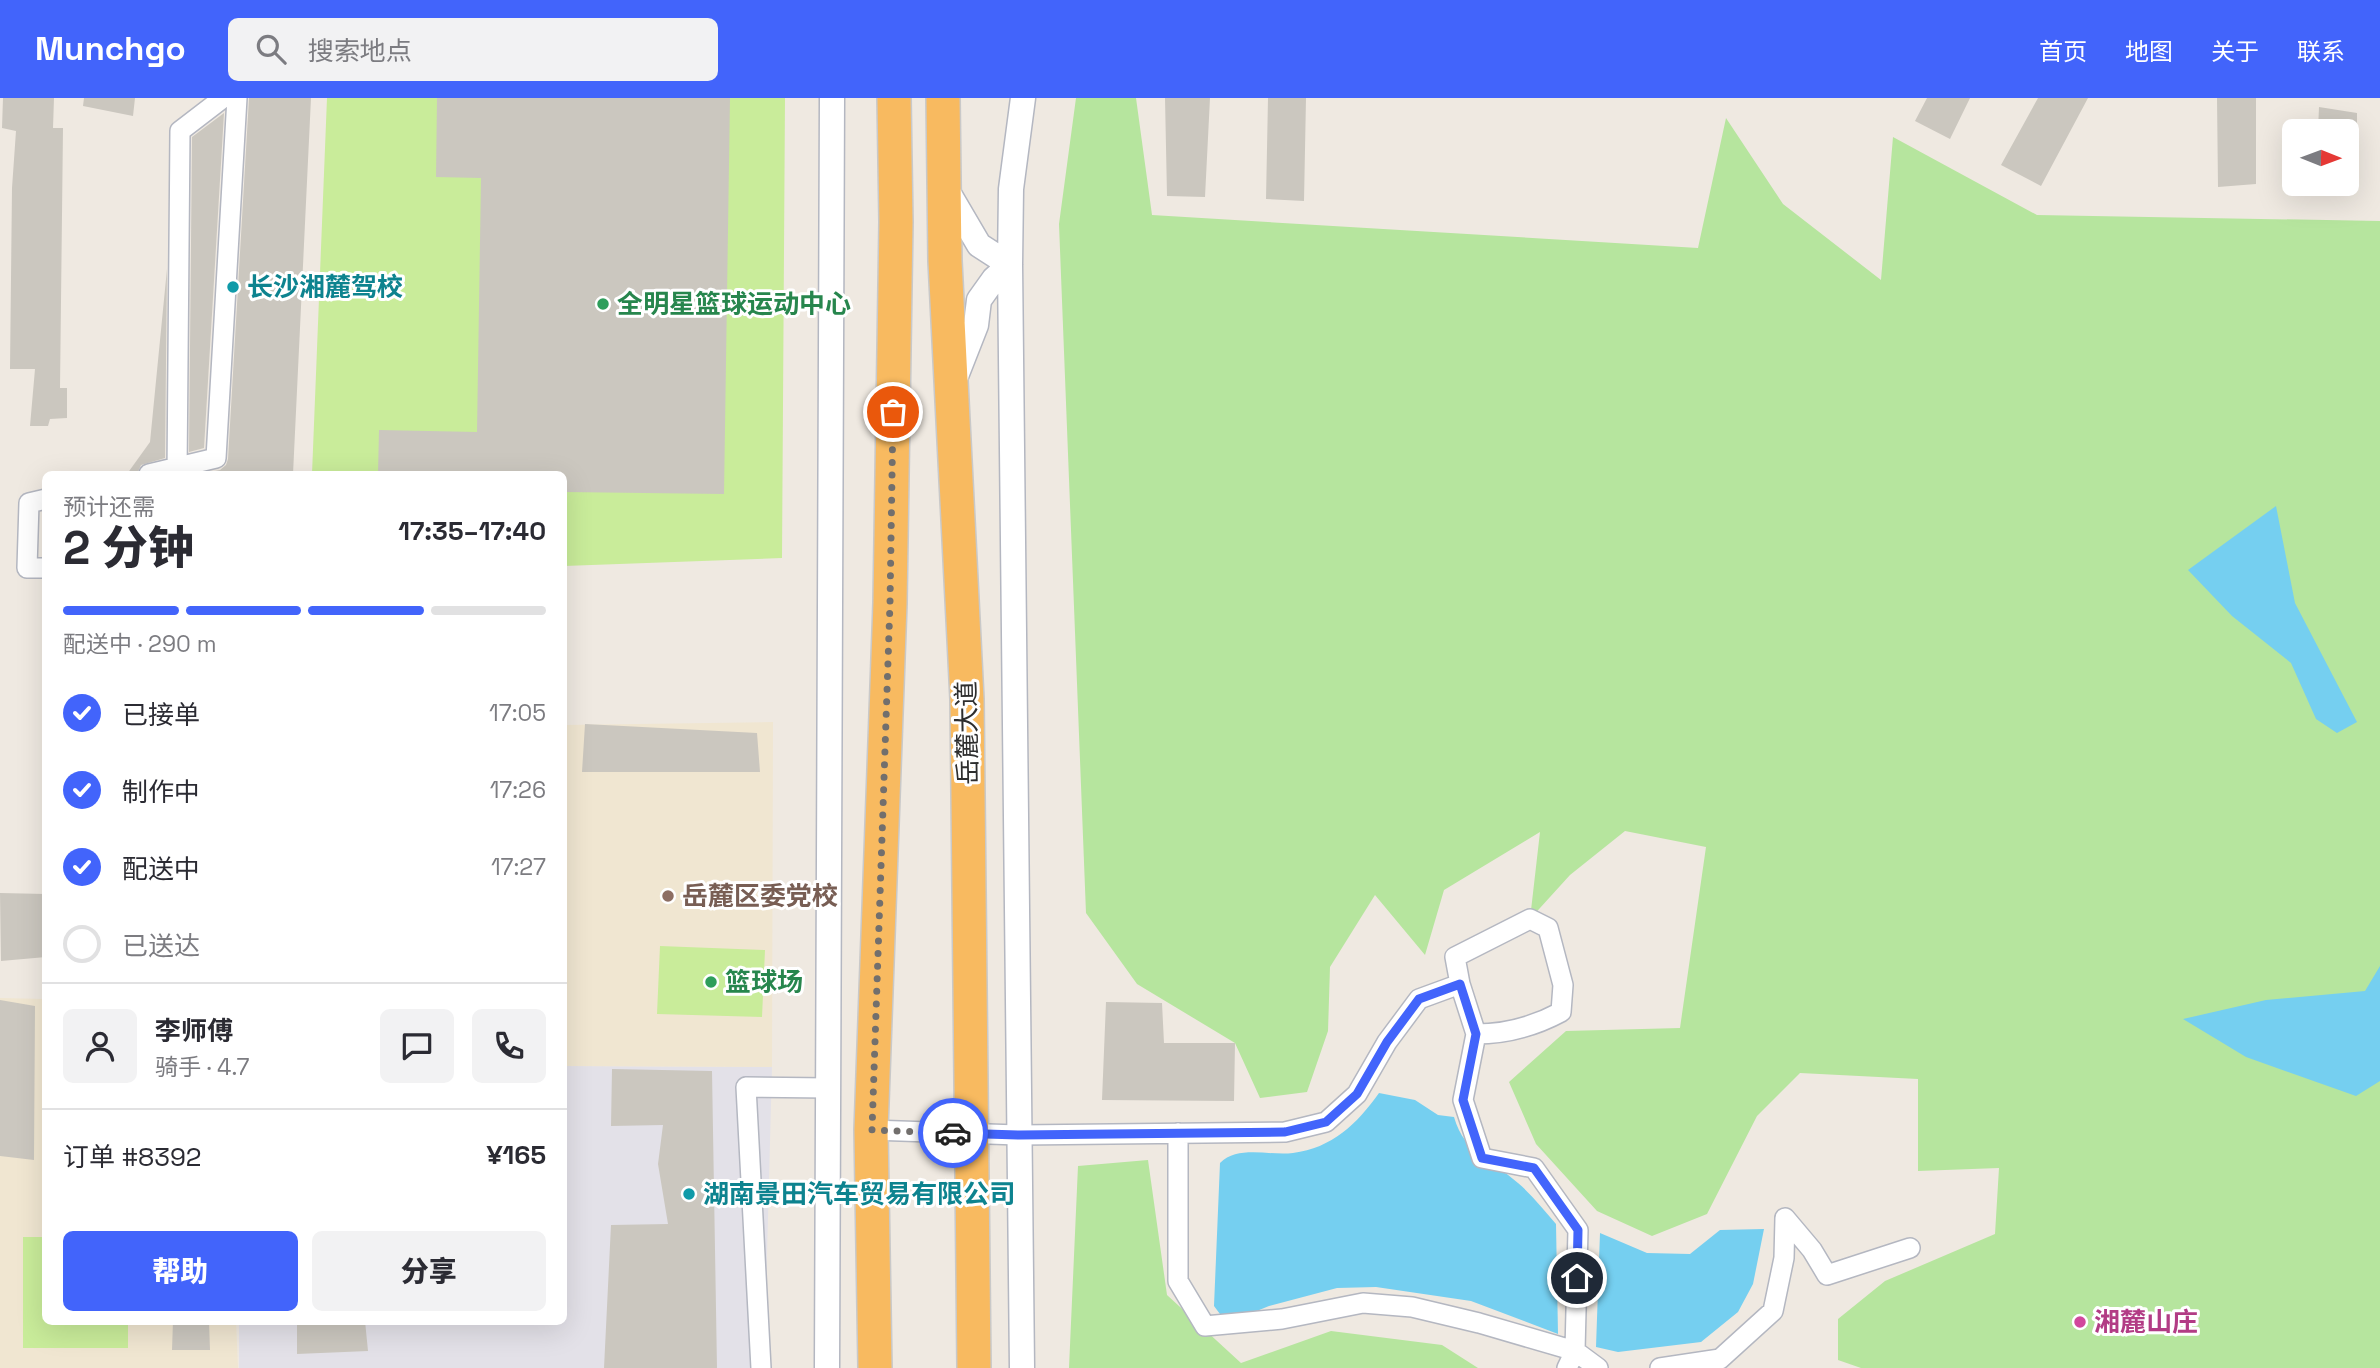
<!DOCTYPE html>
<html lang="zh">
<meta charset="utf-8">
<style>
body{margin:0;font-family:"Space Grotesk","Noto Sans SC",sans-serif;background:#f2f2f3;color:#2b2b33;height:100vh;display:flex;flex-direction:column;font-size:26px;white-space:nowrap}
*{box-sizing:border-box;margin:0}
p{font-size:23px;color:#7c7c81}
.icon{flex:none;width:38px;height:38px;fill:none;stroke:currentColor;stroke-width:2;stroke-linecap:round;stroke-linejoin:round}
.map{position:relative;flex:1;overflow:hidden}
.drawer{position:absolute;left:42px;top:373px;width:525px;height:854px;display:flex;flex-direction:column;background:#fff;border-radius:10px;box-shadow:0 7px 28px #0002}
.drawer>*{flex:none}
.needle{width:46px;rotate:91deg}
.buttons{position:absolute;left:2282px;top:21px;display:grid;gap:14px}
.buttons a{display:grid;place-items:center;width:77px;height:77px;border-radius:10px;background:#fff;box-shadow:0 7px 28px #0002;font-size:35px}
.pin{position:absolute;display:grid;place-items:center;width:60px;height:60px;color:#fff;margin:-30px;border:4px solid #fff;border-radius:50%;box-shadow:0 2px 7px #0007}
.courier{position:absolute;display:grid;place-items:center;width:70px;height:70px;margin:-35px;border:5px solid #4264fb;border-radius:50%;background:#fff;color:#222;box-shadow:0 2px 9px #0007}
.summary em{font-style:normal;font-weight:800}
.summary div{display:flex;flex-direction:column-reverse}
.summary{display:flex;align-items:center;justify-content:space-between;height:119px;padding:0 21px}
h1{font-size:46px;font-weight:800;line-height:52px}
.bar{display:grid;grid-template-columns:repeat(4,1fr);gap:10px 7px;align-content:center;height:84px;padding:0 21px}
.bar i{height:9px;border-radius:5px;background:#e1e1e2}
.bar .selected{background:#4264fb}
.bar p{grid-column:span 4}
.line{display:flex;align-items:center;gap:18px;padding:0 21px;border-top:2px solid #e1e1e2}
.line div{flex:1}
.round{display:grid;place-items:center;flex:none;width:74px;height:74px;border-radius:10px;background:#f2f2f3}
ol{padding:0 21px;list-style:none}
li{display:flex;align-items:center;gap:21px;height:77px}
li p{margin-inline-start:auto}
li .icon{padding:7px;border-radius:50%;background:#4264fb;color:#fff;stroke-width:4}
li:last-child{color:#7c7c81}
li i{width:38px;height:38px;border:4px solid #e1e1e2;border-radius:50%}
.action{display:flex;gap:14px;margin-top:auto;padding:14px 21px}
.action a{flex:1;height:80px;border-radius:10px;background:#4264fb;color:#fff;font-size:28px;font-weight:800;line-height:80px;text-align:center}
.action a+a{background:#f2f2f3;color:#2b2b33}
header{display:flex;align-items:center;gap:42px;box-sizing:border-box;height:98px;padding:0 35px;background:#4264fb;color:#fff}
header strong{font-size:33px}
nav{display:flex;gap:38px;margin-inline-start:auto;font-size:24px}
.search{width:490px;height:63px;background:#f2f2f3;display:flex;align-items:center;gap:18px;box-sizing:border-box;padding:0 24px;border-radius:10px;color:#7c7c81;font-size:26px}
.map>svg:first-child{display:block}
</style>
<header>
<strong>Munchgo</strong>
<div class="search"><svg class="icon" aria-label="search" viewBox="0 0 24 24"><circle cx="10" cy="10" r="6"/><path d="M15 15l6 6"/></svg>搜索地点</div>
<nav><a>首页</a><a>地图</a><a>关于</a><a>联系</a></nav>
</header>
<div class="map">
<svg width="2380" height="1270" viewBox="0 0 2380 1270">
<rect width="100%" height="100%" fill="#efe9e1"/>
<path fill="#e3e1e8" d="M564,968L772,969L764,1270H239V1223H564Z"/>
<path fill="#f0e6d1" d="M773,624L772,969L564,968V627Z
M0,900L45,901L46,1223H236L238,1270H0Z"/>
<path fill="#b6e59e" d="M1076,0H1136L1152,117L1698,150L1726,20L1783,106L1881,182L1893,39L2037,117L2380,123V1270H1861L1838,1262V1221L1885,1183L1995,1136L1999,1070L1918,1073V981L1800,975L1757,1018L1707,1116L1652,1138L1597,1113L1536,1046L1509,984L1566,933L1680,930L1706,749L1625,733L1570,777L1530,821L1540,734L1444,792L1425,857L1375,797L1330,869L1328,933L1307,994L1260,1000L1235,945L1137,886L1086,815L1059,126Z
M1148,1062L1167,1197L1241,1265L1331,1233L1442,1247L1478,1270H1069L1078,1068Z"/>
<path fill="#c9ec9a" d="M327,0H785L782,460L564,468V376H312Z
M660,848L765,852L762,919L657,916Z
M23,1139H45L46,1223H128V1250H23Z"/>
<path fill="#75cff0" d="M2276,408L2295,505L2357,624L2337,635L2316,621L2291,565L2232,518L2188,472Z
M2380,868V983L2356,998L2246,959L2183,921L2266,902L2365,893Z
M1379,995L1415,1002L1438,1017L1454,1019C1465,1057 1492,1062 1518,1085C1532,1097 1544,1112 1556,1126L1558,1236L1471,1203L1376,1189L1337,1190L1269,1208L1230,1224L1223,1220L1214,1208L1220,1065C1238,1047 1269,1058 1293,1055C1332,1050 1357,1026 1379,995Z
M1764,1131L1753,1186L1738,1214L1701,1244L1618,1254L1596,1249L1600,1135L1647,1155L1690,1156L1720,1132Z"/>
<path fill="#cbc7bf" d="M3,0H54L53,30H63L60,290H67V320L50,321L48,328H30L35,271H10L12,90L16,33L2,30Z
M84,0H135L133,18L83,8Z
M249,0H311L293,376H201L220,372L226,367L228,361Z
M437,0H730L724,396L564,394V376H378L379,332L477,334L481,80L436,79Z
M1165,0H1210L1205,99L1167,98Z
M1268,0H1306L1304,103L1266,101Z
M1927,0H1970L1950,41L1915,23Z
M2038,0H2088L2041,88L2001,67Z
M2217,0H2256V86L2218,89Z
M2319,9L2357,15V33H2318Z
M224,15L204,350L189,354L192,39Z
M167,171L165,360L141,367L137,376H127L150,344Z
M585,626L757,635L760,674H582Z
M0,795L46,796V859L1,863Z
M0,902L35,908L34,1062L0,1058Z
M1106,904L1162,905L1164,945H1235L1234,1003L1102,1002Z
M612,971L712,973L717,1270H604L611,1127L668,1126L658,1066L663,1027L611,1028Z
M173,1223H209L210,1252H172Z
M297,1223H365L368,1253L297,1256Z"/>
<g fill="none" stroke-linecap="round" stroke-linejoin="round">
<defs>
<path id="minor" d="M149,376L216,360L237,0
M177,376L180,33L223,0
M46,401L29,405L27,470H46
M1476,936L1463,1002L1482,1060L1534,1070L1578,1132L1575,1253L1598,1270
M871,1032L1020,1037L1285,1034L1326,1024L1357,996L1387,944L1419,901L1460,886L1455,859L1530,821L1548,830L1563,887L1561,914C1533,929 1507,936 1476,936L1460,886
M1178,1035V1183L1205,1228L1282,1221L1363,1205L1412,1209L1479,1225L1575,1253L1567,1270
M761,1270L746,989L828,990
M1660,1270L1720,1261L1773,1213L1784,1160L1785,1120L1812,1152L1827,1177L1910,1150"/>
<path id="tertiary" d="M945,89L979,147L1010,167L994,181L979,202L976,227L954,283
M827,1270L832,0
M1022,1270L1010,167L1011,91L1023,0"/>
<path id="trunk" d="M943,0L945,163L967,601L974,1270
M875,1270L871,1032L890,505L896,124L894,0"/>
</defs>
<use href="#minor" stroke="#b4b7c1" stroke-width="22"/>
<use href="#tertiary" stroke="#b4b7c1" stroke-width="27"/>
<use href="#trunk" stroke="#c9c9c9" stroke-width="36"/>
<use href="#minor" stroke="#fff" stroke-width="19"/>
<use href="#tertiary" stroke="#fff" stroke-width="24"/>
<use href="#trunk" stroke="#f8ba60" stroke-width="33"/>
</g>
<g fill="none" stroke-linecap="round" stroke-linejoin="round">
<path stroke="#726f6d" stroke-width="7" stroke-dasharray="0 12.6" d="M893,314L890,505L872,1032L953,1035"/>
<path stroke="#4264fb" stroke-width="9" d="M953,1035L1020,1037L1285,1034L1326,1024L1357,996L1387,944L1419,901L1460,886L1476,936L1463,1002L1482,1060L1534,1070L1578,1132L1577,1180"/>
</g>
<g fill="#0f9aa8" stroke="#fff" stroke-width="2.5">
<circle cx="233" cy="189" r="7"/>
<circle cx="689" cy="1096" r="7"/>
</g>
<g fill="#2e9e5b" stroke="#fff" stroke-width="2.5">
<circle cx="603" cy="206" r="7"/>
<circle cx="711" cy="884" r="7"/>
</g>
<circle fill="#8d6e63" stroke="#fff" stroke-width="2.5" cx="668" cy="798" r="7"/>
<circle fill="#d1479c" stroke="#fff" stroke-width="2.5" cx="2080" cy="1224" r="7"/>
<g text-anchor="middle" stroke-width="6" stroke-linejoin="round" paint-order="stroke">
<g font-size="26" font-weight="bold" fill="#0d838f" stroke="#fff" text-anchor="start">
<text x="247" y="198">长沙湘麓驾校</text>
<text x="703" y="1105">湖南景田汽车贸易有限公司</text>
</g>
<g font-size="26" font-weight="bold" fill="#27864d" stroke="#fff" text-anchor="start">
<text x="617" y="215">全明星篮球运动中心</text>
<text x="725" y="893">篮球场</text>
</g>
<g font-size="26" fill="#2e2e2e" stroke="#fff">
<text transform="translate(967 635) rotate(-91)" y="9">岳麓大道</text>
</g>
<g font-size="26" font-weight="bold" fill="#785e54" stroke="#fff" text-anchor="start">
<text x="682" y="807">岳麓区委党校</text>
</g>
<g font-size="26" font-weight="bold" fill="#b23c85" stroke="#fff" text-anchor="start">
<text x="2094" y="1233">湘麓山庄</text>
</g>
</g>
</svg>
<div class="buttons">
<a><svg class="needle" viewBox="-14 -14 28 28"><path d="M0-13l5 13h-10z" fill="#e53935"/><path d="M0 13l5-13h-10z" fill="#7c7c81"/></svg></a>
</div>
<div class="pin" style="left:893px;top:314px;background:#ea580c"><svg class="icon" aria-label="bag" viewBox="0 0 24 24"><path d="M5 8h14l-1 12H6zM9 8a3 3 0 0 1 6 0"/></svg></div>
<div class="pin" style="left:1577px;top:1180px;background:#1f2937"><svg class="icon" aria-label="home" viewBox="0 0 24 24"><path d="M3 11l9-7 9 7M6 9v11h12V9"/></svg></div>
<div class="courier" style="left:953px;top:1035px"><svg class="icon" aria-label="car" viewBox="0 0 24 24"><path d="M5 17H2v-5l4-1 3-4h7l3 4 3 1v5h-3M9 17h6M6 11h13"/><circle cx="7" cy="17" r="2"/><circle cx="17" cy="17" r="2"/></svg></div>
<section class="drawer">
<div class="summary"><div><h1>2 分钟</h1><p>预计还需</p></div><em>17:35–17:40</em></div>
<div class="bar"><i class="selected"></i><i class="selected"></i><i class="selected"></i><i></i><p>配送中 · 290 m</p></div>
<ol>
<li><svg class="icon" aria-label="check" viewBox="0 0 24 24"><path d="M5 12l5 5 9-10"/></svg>已接单<p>17:05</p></li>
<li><svg class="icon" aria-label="check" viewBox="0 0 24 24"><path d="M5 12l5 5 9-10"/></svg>制作中<p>17:26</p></li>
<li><svg class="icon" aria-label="check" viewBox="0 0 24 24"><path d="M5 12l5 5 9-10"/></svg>配送中<p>17:27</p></li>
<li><i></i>已送达</li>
</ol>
<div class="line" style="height:126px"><a class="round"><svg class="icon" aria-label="person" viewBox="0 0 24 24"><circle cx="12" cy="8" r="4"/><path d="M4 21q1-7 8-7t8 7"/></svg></a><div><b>李师傅</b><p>骑手 · 4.7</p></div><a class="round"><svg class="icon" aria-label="chat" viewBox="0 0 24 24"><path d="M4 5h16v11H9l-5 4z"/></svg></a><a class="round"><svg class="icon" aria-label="phone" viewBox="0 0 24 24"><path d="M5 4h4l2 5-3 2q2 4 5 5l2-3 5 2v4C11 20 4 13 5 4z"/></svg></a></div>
<div class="line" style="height:91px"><div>订单 #8392</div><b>¥165</b></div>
<div class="action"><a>帮助</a><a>分享</a></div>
</section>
</div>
